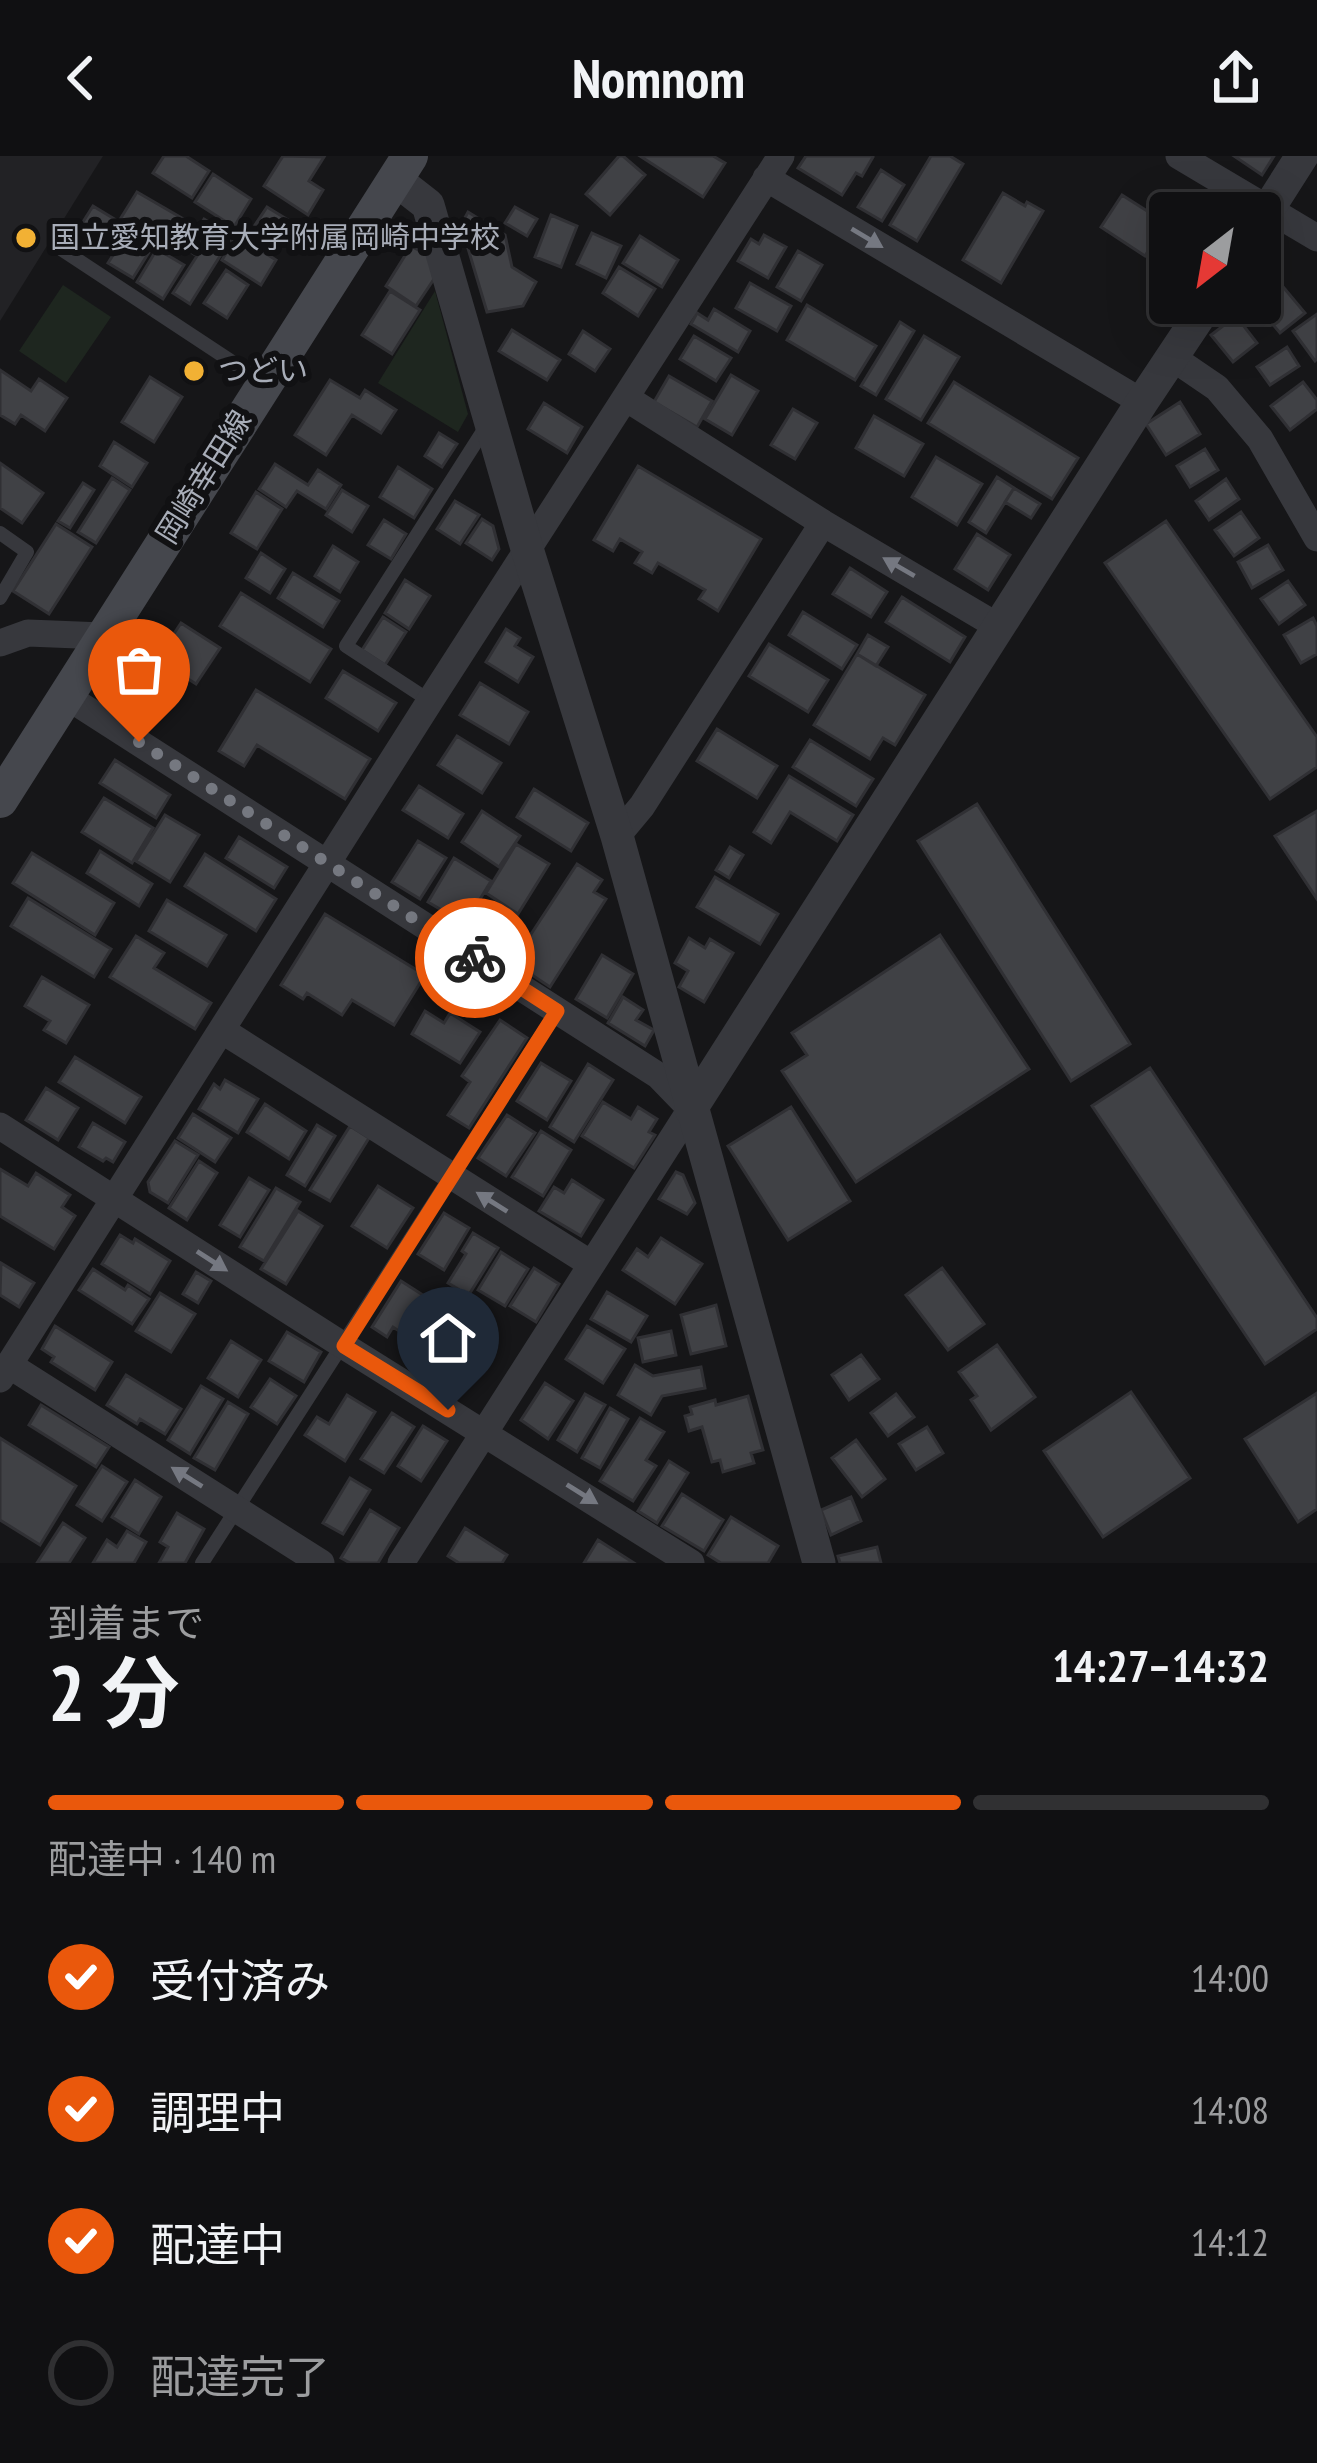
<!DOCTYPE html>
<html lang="ja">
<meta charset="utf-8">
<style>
body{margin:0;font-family:"PT Sans Narrow","Noto Sans JP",sans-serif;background:#1e1e20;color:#f1f3f6;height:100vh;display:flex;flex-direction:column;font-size:45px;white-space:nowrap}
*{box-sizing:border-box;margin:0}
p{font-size:39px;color:#9c9d9f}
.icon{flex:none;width:66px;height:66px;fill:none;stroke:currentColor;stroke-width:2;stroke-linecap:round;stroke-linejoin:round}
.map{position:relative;height:1407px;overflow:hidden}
.details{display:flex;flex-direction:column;background:#101012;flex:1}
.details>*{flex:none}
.needle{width:78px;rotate:211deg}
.controls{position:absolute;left:1149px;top:36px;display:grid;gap:24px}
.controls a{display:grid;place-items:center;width:132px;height:132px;border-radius:12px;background:#101012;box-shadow:0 12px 48px #0002,0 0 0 3px #303032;font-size:60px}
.pin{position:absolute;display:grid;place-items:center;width:102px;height:102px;color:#fff;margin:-123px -51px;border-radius:50% 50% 50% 0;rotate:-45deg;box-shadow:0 0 12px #0007}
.pin .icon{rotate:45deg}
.courier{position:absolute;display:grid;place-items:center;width:120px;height:120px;margin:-60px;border:9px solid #ea580c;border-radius:50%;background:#fff;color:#222;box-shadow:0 3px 15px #0007}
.summary em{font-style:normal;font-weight:700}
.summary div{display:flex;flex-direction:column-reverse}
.summary{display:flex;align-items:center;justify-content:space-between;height:204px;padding:0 48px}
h1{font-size:78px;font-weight:700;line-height:90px}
.bar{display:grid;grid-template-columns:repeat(4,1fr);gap:18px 12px;align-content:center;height:144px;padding:0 48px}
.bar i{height:15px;border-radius:9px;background:#303032}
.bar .current{background:#ea580c}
.bar p{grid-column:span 4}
ol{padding:0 48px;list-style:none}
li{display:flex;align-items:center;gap:36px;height:132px}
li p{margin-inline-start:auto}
li .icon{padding:12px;border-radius:50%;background:#ea580c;color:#fff;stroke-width:4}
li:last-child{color:#9c9d9f}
li i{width:66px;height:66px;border:6px solid #303032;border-radius:50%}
header{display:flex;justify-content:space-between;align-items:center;height:156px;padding:0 48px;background:#101012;font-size:54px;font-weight:700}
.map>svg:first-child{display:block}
</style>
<header><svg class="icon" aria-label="back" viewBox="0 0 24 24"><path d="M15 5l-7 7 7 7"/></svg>Nomnom<svg class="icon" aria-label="share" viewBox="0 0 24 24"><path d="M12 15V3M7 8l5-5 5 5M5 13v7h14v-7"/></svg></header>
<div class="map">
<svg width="1317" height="1407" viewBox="0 0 1317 1407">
<rect width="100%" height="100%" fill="#161618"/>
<path fill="#222225" d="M0,0H103L0,165Z"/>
<path fill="#1e261f" d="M63,129L111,161L66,227L19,195Z
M435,135L468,258L458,276L378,227Z"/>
<path fill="#404145" stroke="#303034" stroke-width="3" d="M164,0H186L209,15L192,42L153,17Z
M283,0L324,1L309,25L323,34L308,59L264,30Z
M619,0H623L645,19L610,59L586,38Z
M640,0H713L725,7L703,41Z
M806,0H872L873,1L862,20L856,17L842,39L798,12Z
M931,0H950L963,8L917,85L890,69Z
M1234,0H1274L1262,19Z
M881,14L904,29L882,65L858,51Z
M213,18L251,43L234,71L195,46Z
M137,36L187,65L169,95L119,65Z
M1003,37L1025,50L1027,46L1043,55L1001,127L963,104Z
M1200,37L1231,57H1187Z
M1122,39L1166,67L1145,100L1101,71Z
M93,50L121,67L104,95L76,77Z
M267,51L306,75L294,93L255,69Z
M515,51L537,63L527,80L505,67Z
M468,56L505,79L512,111L536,126L523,150L487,156L461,69Z
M551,59L577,70L561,111L535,101Z
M204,63L232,81L190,148L173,137L197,100L186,93Z
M127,77L151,93L133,122L108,107Z
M592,77L621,90L606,122L577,108Z
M237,79L276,104L261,129L222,104Z
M764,79L786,91L768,122L738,105L751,83L759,88Z
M640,80L678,104L662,131L623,107Z
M411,90L429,100L434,123L416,150L386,130Z
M157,93L184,109L163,143L137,126Z
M798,95L822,109L801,145L777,131Z
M619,111L655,133L638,160L603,137Z
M226,114L248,129L227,162L204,147Z
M1274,120L1305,157L1280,177L1255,147H1260V131Z
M750,127L791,150L777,175L736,152Z
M390,135L420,154L392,198L362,179Z
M807,149L876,190L855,224L787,184Z
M714,153L750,175L738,196L691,168L697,157L708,164Z
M1317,158V203L1315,205L1293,175Z
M1236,160L1257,187L1233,206L1211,179Z
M900,166L914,175L876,239L861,230Z
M512,174L560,204L547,224L499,195Z
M583,175L610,193L595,215L569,198Z
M694,180L731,202L716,225L680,203Z
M924,180L959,201L921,264L886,243Z
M1287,191L1299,210L1270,229L1257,211Z
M0,214L31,235L39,223L67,242L45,275L21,259L15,268L0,259Z
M731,219L758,235L732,279L705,263Z
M669,220L712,245L697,271L654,246Z
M150,221L182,241L154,286L122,266Z
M330,224L360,242L365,234L396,254L381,277L352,259L326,299L295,279Z
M954,226L1078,302L1052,343L928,267Z
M1303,226L1317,244V253L1290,274L1271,250Z
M1180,246L1200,278L1166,299L1146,268Z
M544,247L582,271L567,297L528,273Z
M793,253L817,267L795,303L771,289Z
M874,260L923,288L904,320L856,292Z
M439,277L457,288L442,311L425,300Z
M114,286L147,307L132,331L100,310Z
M1205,293L1218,314L1190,331L1177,310Z
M936,301L982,328L957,369L912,341Z
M0,307L43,337L22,367L0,352Z
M275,308L308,329L318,314L341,329L326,353L297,335L286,351L259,333Z
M638,310L761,383L718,455L699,443L705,434L658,407L652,417L635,407L642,396L620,383L613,395L594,384Z
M398,311L432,333L414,362L380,341Z
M997,321L1014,332L986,377L969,366Z
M112,322L130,334L96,387L78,376Z
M1226,323L1239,343L1209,364L1196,345Z
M83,327L94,334L70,372L58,365Z
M1014,332L1040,348L1031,362L1005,346Z
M342,334L368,350L352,376L326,359Z
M256,336L282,353L257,393L231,377Z
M455,345L479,359L460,388L437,373Z
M1241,356L1259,382L1234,400L1215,374Z
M482,363L493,370L499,393L492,404L466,387Z
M384,364L406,378L391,403L368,389Z
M1166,365L1317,581V611L1270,643L1105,407Z
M56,368L92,391L49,458L13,435Z
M977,378L1010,399L988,434L955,413Z
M1268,389L1283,414L1252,432L1238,406Z
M333,390L358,406L340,436L315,420Z
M261,397L285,413L270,437L246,422Z
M850,412L887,436L871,461L833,438Z
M293,417L339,445L323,471L278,442Z
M405,424L430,440L409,473L385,457Z
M1288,425L1305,449L1279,468L1261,443Z
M241,437L331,493L310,526L220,470Z
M902,441L965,481L950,506L886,466Z
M803,456L857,489L842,513L789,479Z
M383,461L406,476L385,509L362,494Z
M1313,462L1317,470V498L1301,507L1284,479Z
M181,467L220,492L196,528L157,503Z
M506,473L520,482L515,490L533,501L518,526L486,506Z
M868,479L888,491L876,510L857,498Z
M769,488L828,524L808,556L749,520Z
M857,498L925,539L895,589L883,582L870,603L814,569Z
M343,515L396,547L378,575L326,542Z
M480,527L528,556L509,588L460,559Z
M256,534L370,603L345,643L257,589L244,610L219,595Z
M717,573L777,610L757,642L697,605Z
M457,580L501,607L482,637L438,609Z
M810,584L873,623L856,650L793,611Z
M115,604L170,639L156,662L100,627Z
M789,620L853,659L837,685L790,656L771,687L754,676Z
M419,630L463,658L448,682L403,654Z
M534,633L588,667L571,695L517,661Z
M104,642L153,672L132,707L82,676Z
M977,648L1130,888L1071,925L918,685Z
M482,655L520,680L499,711L462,686Z
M1317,655V743L1275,680Z
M165,659L199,679L170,726L136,705Z
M239,681L287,711L274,732L226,702Z
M418,685L446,702L420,743L392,726Z
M516,688L549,708L518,758L486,737Z
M730,691L743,699L729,722L716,714Z
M100,695L152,728L139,750L87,717Z
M32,697L114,747L95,779L13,727Z
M205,698L276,743L256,775L185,730Z
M454,702L491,725L465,768L428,746Z
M577,708L602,724L594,736L606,743L550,831L526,815L525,806L529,800L520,795Z
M715,721L778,758L760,788L697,751Z
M28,742L111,793L94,821L11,770Z
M167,744L226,779L207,810L149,775Z
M325,758L425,819L394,869L352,844L342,859L307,837L303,843L281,829Z
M940,779L1029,913L856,1026L782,915L807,899L792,877Z
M136,780L164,797L154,812L211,847L195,873L110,821Z
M689,782L705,792L710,783L733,797L704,846L679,831L688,815L675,807Z
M602,799L633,818L607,862L576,843Z
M42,821L89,849L66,887L44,874L50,865L25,850Z
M623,841L643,854L636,864L654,874L645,890L608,867Z
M425,855L444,867L450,857L480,876L460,907L412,878Z
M500,864L527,882L469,972L448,959L470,926L462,920Z
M75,901L141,941L125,967L59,926Z
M541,907L571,925L547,964L517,945Z
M588,908L613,924L574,986L550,971Z
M1150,912L1317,1162V1173L1265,1208L1092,950Z
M225,924L258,943L238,977L199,953L214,928L220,933Z
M46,932L78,952L58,984L26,964Z
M603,946L631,963L638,951L657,963L649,976L655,979L634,1012L582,980Z
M265,948L306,975L289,1003L247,976Z
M791,951L850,1045L788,1084L728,990Z
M193,958L231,982L215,1006L178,982Z
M507,959L535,977L506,1020L478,1002Z
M93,967L125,986L113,1006L106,1002L103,1005L79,991Z
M317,969L335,980L305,1030L287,1019Z
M350,970L369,982L330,1045L310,1034Z
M541,975L571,994L543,1040L512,1021Z
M175,985L198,999L168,1047L150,1036L148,1026Z
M199,1005L217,1017L187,1064L169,1052Z
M0,1013L28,1030L36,1017L70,1039L62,1051L75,1060L54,1093L0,1060Z
M676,1016L683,1019L695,1047L687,1058L659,1043Z
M249,1022L269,1034L240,1081L220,1069Z
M572,1024L603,1044L581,1080L539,1055L554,1031L564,1037Z
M378,1030L413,1052L387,1092L352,1070Z
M276,1032L300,1046L264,1105L240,1091Z
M298,1055L322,1070L286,1128L261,1113Z
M444,1057L469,1072L444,1114L418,1098Z
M473,1077L498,1092L465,1145L454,1139L458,1133L448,1127L466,1098L462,1095Z
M120,1079L133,1087L135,1083L170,1105L150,1138L102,1108Z
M661,1082L702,1108L675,1148L623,1114L637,1093L648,1101Z
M501,1096L528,1113L505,1150L478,1134Z
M1,1107L34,1127L19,1151L0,1139Z
M534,1112L559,1128L536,1166L510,1150Z
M942,1112L984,1168L948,1194L906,1139Z
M93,1113L125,1134L128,1129L149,1143L132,1168L79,1134Z
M196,1116L211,1125L198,1147L183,1138Z
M401,1125L454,1159L436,1188L419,1177L414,1185L393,1171L387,1181L372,1171Z
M607,1136L647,1160L631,1186L591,1163Z
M160,1137L195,1158L171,1196L136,1175Z
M716,1149L726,1190L691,1198L681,1159Z
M457,1166L488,1185L467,1218L452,1208L445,1219L430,1209Z
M55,1170L112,1206L95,1234L51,1206L54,1201L42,1193Z
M587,1170L625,1193L603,1227L566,1203Z
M671,1175L676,1199L643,1206L638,1182Z
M287,1176L321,1196L304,1226L269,1205Z
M231,1185L261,1204L238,1241L208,1222Z
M997,1189L1035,1241L991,1274L971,1244L977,1240L959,1216Z
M861,1199L879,1223L849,1244L832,1219Z
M635,1209L653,1220L701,1211L705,1232L662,1240L651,1259L618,1239Z
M126,1219L181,1253L165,1278L140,1263L137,1268L107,1249Z
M270,1223L296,1240L277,1268L251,1251Z
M545,1227L573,1245L548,1283L521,1264Z
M201,1230L223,1243L190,1298L168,1284Z
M1131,1236L1190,1322L1103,1381L1044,1295Z
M1317,1237V1353L1298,1366L1245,1283Z
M585,1238L605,1249L577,1296L558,1284Z
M896,1238L914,1261L888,1280L871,1257Z
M347,1239L375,1256L345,1305L305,1279L317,1261L329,1268Z
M748,1240L763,1294L751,1297L754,1307L723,1316L720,1304L712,1306L702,1271L689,1275L685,1260L692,1258L690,1251L715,1244L716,1249Z
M228,1246L248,1258L215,1314L194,1302Z
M41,1249L109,1291L96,1311L29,1269Z
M610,1252L628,1263L600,1312L582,1302Z
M392,1257L414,1271L384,1317L361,1303Z
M640,1262L664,1276L646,1304L656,1310L633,1345L600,1325Z
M423,1270L447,1285L421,1325L398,1310Z
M927,1271L943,1297L916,1314L899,1288Z
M0,1282L76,1330L40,1389L0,1364Z
M856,1284L885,1323L862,1341L832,1302Z
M669,1305L688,1317L657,1367L638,1355Z
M102,1310L127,1326L102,1365L77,1349Z
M350,1322L370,1334L343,1378L323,1367Z
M135,1324L161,1341L139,1378L112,1361Z
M682,1338L723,1364L704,1395L662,1370Z
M851,1341L861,1365L831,1379L821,1354Z
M370,1354L399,1372L378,1407H350L341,1402Z
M177,1357L204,1373L185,1407H159L168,1391L160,1386Z
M731,1361L778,1390L768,1407H721L708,1399Z
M63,1367L85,1382L69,1407H37Z
M465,1372L507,1399L502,1407H459L448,1400Z
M127,1375L146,1386L134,1407H93L107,1384L117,1391Z
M598,1384L634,1407H584Z
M877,1391L881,1407H840L838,1400Z"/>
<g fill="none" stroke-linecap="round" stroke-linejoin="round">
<path stroke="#37383d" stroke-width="14" d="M58,91L264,227
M0,377L27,396L0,442
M430,545L346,490L485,272
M202,1407L557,855"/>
<path stroke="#37383d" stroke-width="27" d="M1179,0L1317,82
M766,22L1142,246
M1173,202L1217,232L1260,283L1317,382
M626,242L823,367L999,471
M0,487L28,477L103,480
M66,540L659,920L691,953L401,1407
M617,680L642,650L823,367
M223,875L591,1108
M0,970L344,1190L691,1407
M9,1209L321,1407
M0,1223L430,545L781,0"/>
<path stroke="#37383d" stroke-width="33" d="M396,24L428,49L528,396L617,680L819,1407
M1260,66L1302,0
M691,953L1142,246L1208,147"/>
<path stroke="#45474d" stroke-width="36" d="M0,644L410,0"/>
</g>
<defs><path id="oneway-solid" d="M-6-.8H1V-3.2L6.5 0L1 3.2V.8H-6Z" transform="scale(3)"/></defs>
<g fill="#757881">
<use href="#oneway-solid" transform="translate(867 82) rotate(31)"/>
<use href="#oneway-solid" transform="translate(899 411) rotate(-150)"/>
<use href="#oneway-solid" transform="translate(492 1046) rotate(-148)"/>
<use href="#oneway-solid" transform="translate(212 1105) rotate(33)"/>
<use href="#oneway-solid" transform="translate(187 1321) rotate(-148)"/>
<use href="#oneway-solid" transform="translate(582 1338) rotate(32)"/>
</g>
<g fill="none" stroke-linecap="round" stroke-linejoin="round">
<path stroke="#757880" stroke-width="12" stroke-dasharray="0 21.6" d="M139,586L475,802"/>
<path stroke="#ea580c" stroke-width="15" d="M448,1254L344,1190L557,855L475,802"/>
</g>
<g fill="#f2b134" stroke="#111113" stroke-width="4.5">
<circle cx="26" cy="82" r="12"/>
<circle cx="194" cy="215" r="12"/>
</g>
<g text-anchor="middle" stroke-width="12" stroke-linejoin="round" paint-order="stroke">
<g font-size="30" fill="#a8adb8" stroke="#111113" text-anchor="start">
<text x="50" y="92">国立愛知教育大学附属岡崎中学校</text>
<text x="218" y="225">つどい</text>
</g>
<g font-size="30" fill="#a8adb8" stroke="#111113">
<text transform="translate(204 321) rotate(-58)" y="10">岡崎幸田線</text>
</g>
</g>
</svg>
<div class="controls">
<a><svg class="needle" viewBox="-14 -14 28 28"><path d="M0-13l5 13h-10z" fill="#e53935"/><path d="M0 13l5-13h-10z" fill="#9c9d9f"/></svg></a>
</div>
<div class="pin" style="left:139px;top:586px;background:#ea580c"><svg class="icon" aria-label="bag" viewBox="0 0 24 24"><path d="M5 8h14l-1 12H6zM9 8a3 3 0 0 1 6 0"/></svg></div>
<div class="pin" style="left:448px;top:1254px;background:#1f2937"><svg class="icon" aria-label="home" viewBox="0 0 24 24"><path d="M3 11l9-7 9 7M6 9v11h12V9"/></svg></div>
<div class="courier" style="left:475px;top:802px"><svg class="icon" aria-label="bike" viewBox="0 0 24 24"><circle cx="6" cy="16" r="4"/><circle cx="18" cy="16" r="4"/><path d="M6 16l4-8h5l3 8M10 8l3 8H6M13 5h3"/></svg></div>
</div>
<section class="details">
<div class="summary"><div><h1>2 分</h1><p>到着まで</p></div><em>14:27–14:32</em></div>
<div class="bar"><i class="current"></i><i class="current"></i><i class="current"></i><i></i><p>配達中 · 140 m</p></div>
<ol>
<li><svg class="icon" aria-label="check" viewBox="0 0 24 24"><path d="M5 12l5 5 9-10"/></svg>受付済み<p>14:00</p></li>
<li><svg class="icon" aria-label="check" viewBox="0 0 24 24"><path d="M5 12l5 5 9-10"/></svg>調理中<p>14:08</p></li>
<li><svg class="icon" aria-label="check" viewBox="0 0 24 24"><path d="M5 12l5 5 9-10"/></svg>配達中<p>14:12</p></li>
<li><i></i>配達完了</li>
</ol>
</section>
